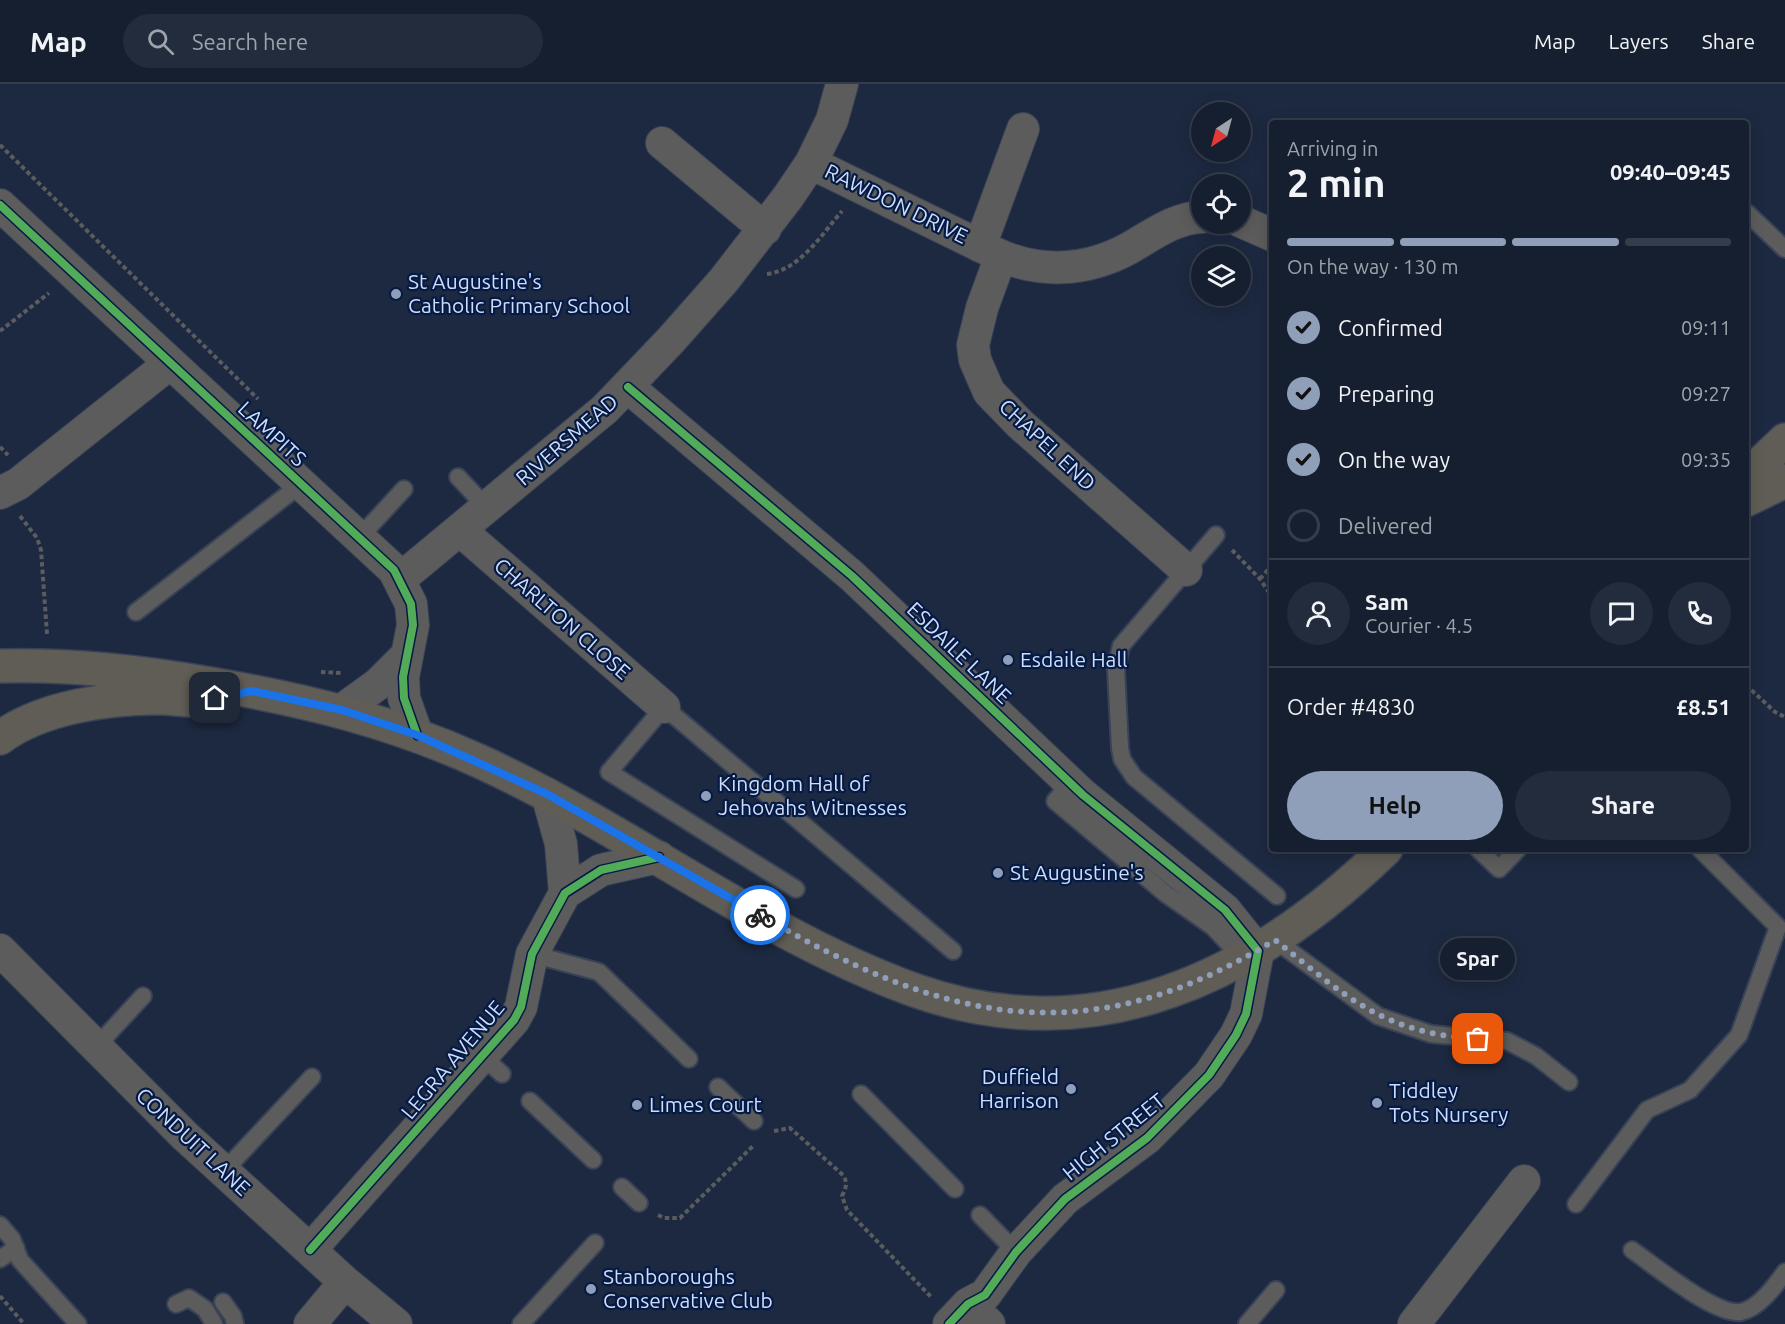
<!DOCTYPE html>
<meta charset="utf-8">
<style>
body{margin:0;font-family:Ubuntu,sans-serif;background:#232c3c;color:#f1f3f6;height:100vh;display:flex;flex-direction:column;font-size:22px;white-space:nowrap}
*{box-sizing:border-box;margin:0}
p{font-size:20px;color:#9ea2ab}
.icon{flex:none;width:33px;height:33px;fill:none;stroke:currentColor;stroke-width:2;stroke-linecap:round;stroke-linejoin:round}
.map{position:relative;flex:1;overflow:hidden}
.panel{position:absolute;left:1269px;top:36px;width:480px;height:732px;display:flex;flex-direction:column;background:#161f30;border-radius:6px;box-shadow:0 3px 15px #0003,0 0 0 2px #353d4c}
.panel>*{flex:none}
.needle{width:39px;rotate:216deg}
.buttons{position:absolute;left:1191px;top:18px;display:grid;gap:12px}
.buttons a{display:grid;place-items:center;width:60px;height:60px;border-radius:50%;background:#161f30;box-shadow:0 3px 15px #0003,0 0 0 2px #353d4c;font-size:30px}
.pin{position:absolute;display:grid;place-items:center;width:51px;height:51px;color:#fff;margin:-26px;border-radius:12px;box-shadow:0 3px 9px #0006}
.courier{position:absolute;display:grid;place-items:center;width:60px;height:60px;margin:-30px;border:4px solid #1a73e8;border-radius:50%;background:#fff;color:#222;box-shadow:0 2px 8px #0007}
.bubble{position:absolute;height:42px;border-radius:21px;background:#161f30;box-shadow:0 3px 15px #0003,0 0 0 2px #353d4c;font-size:20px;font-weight:600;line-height:42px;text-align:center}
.headline em{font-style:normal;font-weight:600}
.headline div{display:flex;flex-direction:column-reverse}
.headline{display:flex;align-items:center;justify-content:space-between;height:102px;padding:0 18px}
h1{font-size:39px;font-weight:600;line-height:45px}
.bar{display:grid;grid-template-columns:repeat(4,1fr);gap:9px 6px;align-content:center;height:72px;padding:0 18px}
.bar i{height:8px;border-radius:4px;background:#353d4c}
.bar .selected{background:#909fb9}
.bar p{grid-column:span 4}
.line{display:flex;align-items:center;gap:15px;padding:0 18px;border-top:2px solid #353d4c}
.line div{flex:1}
.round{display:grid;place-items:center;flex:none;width:63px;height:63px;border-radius:32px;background:#232c3c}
ol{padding:0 18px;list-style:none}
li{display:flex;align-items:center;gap:18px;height:66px}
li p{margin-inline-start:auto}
li .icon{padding:6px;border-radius:50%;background:#909fb9;color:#111;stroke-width:4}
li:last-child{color:#9ea2ab}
li i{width:33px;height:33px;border:3px solid #353d4c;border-radius:50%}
.cta{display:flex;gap:12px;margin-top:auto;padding:12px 18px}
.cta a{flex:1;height:69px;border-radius:36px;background:#909fb9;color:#111;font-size:24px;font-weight:600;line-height:69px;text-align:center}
.cta a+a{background:#232c3c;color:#f1f3f6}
header{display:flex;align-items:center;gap:36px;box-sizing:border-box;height:84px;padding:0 30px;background:#161f30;border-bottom:2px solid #353d4c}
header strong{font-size:28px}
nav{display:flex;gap:33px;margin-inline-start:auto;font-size:21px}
.search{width:420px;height:54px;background:#232c3c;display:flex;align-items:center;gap:15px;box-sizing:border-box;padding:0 21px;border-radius:33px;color:#9ea2ab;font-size:22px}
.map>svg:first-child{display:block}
</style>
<header>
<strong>Map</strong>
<div class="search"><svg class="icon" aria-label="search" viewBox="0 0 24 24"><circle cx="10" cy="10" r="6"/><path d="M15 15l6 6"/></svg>Search here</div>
<nav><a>Map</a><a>Layers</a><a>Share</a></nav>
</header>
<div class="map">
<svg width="1785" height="1240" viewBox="0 0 1785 1240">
<rect width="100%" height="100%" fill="#1d2940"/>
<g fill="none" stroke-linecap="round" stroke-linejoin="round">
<defs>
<path id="lane" d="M1746,128L1785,165
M458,393L487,424
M1216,451L1121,562L1116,586L1120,664L1122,675L1134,693L1277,812
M358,455L404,405
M136,528L300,401
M1071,699L1055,717L1166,810L1213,843L1243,875
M1478,765L1499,785L1518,765
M796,805L609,688L664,623L953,867
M1275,856L1378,932L1431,950L1507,957L1536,972L1569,998
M532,870L599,888L689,975
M95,964L143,912
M483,973L502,990
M718,1003L754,1037
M861,1010L955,1105
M530,1017L593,1076
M223,1088L312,993
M622,1103L639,1119
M1576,1120L1647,1026L1690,1006L1739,951L1778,843L1700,765
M980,1131L1016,1168
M0,1141L12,1155L20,1176L78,1240
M1632,1166C1654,1181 1715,1232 1741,1228C1759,1224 1775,1202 1785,1188
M0,1175L16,1164
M223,1218L233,1232L235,1240
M176,1220L189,1214L205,1225L214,1240
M521,1240L595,1159
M1247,1240L1276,1206"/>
<path id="street" d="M662,59L765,145
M811,79L1001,172C1047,191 1095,186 1138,159C1158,147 1177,134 1202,133
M0,121L394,486L411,520L413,541L403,593L404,614L417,651
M1240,137L1272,151
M980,162L1023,45
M1001,172L982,224L973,261L975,276L989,308L1020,340L1186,486
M628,303L852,492L1083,711L1225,826L1258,867L1246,930L1236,951L1209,991L1147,1054L1065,1115L1016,1168L985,1211L968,1220L949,1240
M0,409L18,400L169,280
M461,447L664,623
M400,495L605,325L671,256L724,196L788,113L811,79L832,36L842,0
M342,626L378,600L405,573
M547,710L561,760L565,809
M0,866L185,1052L345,1198L396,1240
M310,1166L514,936L521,923L532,870L565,809L601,786L659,773
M968,1220L989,1240
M310,1240L345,1198
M1414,1240L1524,1097"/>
<path id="primary" d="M1746,400L1763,377L1785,356
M1746,416L1785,397
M0,582C72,580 140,588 211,600C305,616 391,637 479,677C628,745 760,850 914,906C1096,971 1255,892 1386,765
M0,654C41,623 112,613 163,614C176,615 188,617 200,616"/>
</defs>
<use href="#lane" stroke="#384357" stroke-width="20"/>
<use href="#street" stroke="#384357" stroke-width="34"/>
<use href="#primary" stroke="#384357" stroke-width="36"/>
<path stroke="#5a5c60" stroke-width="4" stroke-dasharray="4.5 3" stroke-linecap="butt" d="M0,61L258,315
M767,190C800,186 822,150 842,127
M0,247L49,209
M0,363L8,371
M20,432L37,454L41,466L47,550
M1232,466L1260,495L1272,513
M1260,495L1272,481
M321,588L341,589
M1746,601L1775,628L1785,633
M774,1047L790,1044L843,1091C848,1099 846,1104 842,1112L847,1126L932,1214
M658,1131L664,1134H680L754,1061
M0,1212L24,1240"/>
<use href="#lane" stroke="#5d5c5c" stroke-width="16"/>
<use href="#street" stroke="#5d5c5c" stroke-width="32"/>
<use href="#primary" stroke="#605c56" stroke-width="33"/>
<defs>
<path id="cycleway" d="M0,121L394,486L411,520L413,541L403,593L404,614L417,651
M628,303L852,492L1083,711L1225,826L1258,867L1246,930L1236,951L1209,991L1147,1054L1065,1115L1016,1168L985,1211L968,1220L949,1240
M310,1166L514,936L521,923L532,870L565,809L601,786L659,773"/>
</defs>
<use href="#cycleway" stroke="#051a44" stroke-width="11"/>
<use href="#cycleway" stroke="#51ab58" stroke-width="8"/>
</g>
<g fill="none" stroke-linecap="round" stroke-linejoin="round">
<path stroke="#909fb9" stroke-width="6" stroke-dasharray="0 10.8" d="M760,831C943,938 1086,972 1275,856C1347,913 1382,949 1478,955"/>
<path stroke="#1a73e8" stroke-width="8" d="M215,614L252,607L342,626L417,651L547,710L760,831"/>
</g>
<g fill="#909fb9" stroke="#051a44" stroke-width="2">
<circle cx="396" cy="210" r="6"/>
<circle cx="1008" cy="576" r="6"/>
<circle cx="706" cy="712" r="6"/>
<circle cx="998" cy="789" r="6"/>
<circle cx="1071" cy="1005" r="6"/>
<circle cx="1377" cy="1019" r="6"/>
<circle cx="637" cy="1021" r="6"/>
<circle cx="591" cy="1205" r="6"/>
</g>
<g text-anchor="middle" stroke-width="4.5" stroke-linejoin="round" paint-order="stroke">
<g font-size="21" fill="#cedefa" stroke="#051a44">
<text transform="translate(896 120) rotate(26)" y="7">RAWDON DRIVE</text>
<text transform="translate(272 350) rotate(43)" y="7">LAMPITS</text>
<text transform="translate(567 356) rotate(-41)" y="7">RIVERSMEAD</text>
<text transform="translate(1047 361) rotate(43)" y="7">CHAPEL END</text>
<text transform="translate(562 535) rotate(41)" y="7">CHARLTON CLOSE</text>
<text transform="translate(959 569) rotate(44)" y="7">ESDAILE LANE</text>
<text transform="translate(453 976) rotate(-50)" y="7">LEGRA AVENUE</text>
<text transform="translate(1114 1053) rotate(-39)" y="7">HIGH STREET</text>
<text transform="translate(193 1058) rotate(43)" y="7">CONDUIT LANE</text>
</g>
<g font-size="21" fill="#cedefa" stroke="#051a44" text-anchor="start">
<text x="408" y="205">St Augustine's<tspan x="408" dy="24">Catholic Primary School</tspan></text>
<text x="1020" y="583">Esdaile Hall</text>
<text x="718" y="707">Kingdom Hall of<tspan x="718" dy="24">Jehovahs Witnesses</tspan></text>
<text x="1010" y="796">St Augustine's</text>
<text x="1059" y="1000" text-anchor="end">Duffield<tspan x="1059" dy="24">Harrison</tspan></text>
<text x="1389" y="1014">Tiddley<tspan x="1389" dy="24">Tots Nursery</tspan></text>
<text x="649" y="1028">Limes Court</text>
<text x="603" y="1200">Stanboroughs<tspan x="603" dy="24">Conservative Club</tspan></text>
</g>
</g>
</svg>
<div class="buttons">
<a><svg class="needle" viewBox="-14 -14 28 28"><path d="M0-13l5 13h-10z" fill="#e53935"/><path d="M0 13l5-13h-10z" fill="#9ea2ab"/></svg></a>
<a><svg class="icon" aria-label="locate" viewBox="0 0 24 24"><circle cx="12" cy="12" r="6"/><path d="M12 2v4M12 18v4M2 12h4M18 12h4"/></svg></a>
<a><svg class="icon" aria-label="layers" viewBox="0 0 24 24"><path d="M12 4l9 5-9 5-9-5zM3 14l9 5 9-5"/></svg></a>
</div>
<div class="pin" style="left:1478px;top:955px;background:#ea580c"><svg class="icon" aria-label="bag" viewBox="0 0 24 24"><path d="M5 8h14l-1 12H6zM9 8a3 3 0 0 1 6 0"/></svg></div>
<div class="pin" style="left:215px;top:614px;background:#1f2937"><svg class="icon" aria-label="home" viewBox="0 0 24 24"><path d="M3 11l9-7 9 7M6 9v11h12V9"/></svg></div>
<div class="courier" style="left:760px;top:831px"><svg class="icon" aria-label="bike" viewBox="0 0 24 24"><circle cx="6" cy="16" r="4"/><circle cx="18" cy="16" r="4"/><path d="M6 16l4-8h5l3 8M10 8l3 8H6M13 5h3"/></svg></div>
<div class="bubble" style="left:1440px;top:854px;width:75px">Spar</div>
<section class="panel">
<div class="headline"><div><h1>2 min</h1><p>Arriving in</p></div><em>09:40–09:45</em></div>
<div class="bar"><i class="selected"></i><i class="selected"></i><i class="selected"></i><i></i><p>On the way · 130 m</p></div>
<ol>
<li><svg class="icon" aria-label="check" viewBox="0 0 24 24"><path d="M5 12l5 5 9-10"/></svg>Confirmed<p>09:11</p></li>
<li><svg class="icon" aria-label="check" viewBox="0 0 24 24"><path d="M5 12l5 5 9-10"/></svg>Preparing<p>09:27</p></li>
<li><svg class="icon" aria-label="check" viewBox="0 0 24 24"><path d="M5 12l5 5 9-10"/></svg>On the way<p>09:35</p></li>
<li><i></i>Delivered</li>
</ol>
<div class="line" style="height:108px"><a class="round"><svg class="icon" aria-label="person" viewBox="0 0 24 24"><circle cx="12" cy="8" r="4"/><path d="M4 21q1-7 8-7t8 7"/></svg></a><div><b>Sam</b><p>Courier · 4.5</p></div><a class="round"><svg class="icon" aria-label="chat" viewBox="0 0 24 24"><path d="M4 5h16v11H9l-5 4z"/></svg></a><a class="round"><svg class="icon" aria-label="phone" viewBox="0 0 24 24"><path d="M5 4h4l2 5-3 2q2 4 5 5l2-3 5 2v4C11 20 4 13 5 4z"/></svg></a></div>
<div class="line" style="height:78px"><div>Order #4830</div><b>£8.51</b></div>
<div class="cta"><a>Help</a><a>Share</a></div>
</section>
</div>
